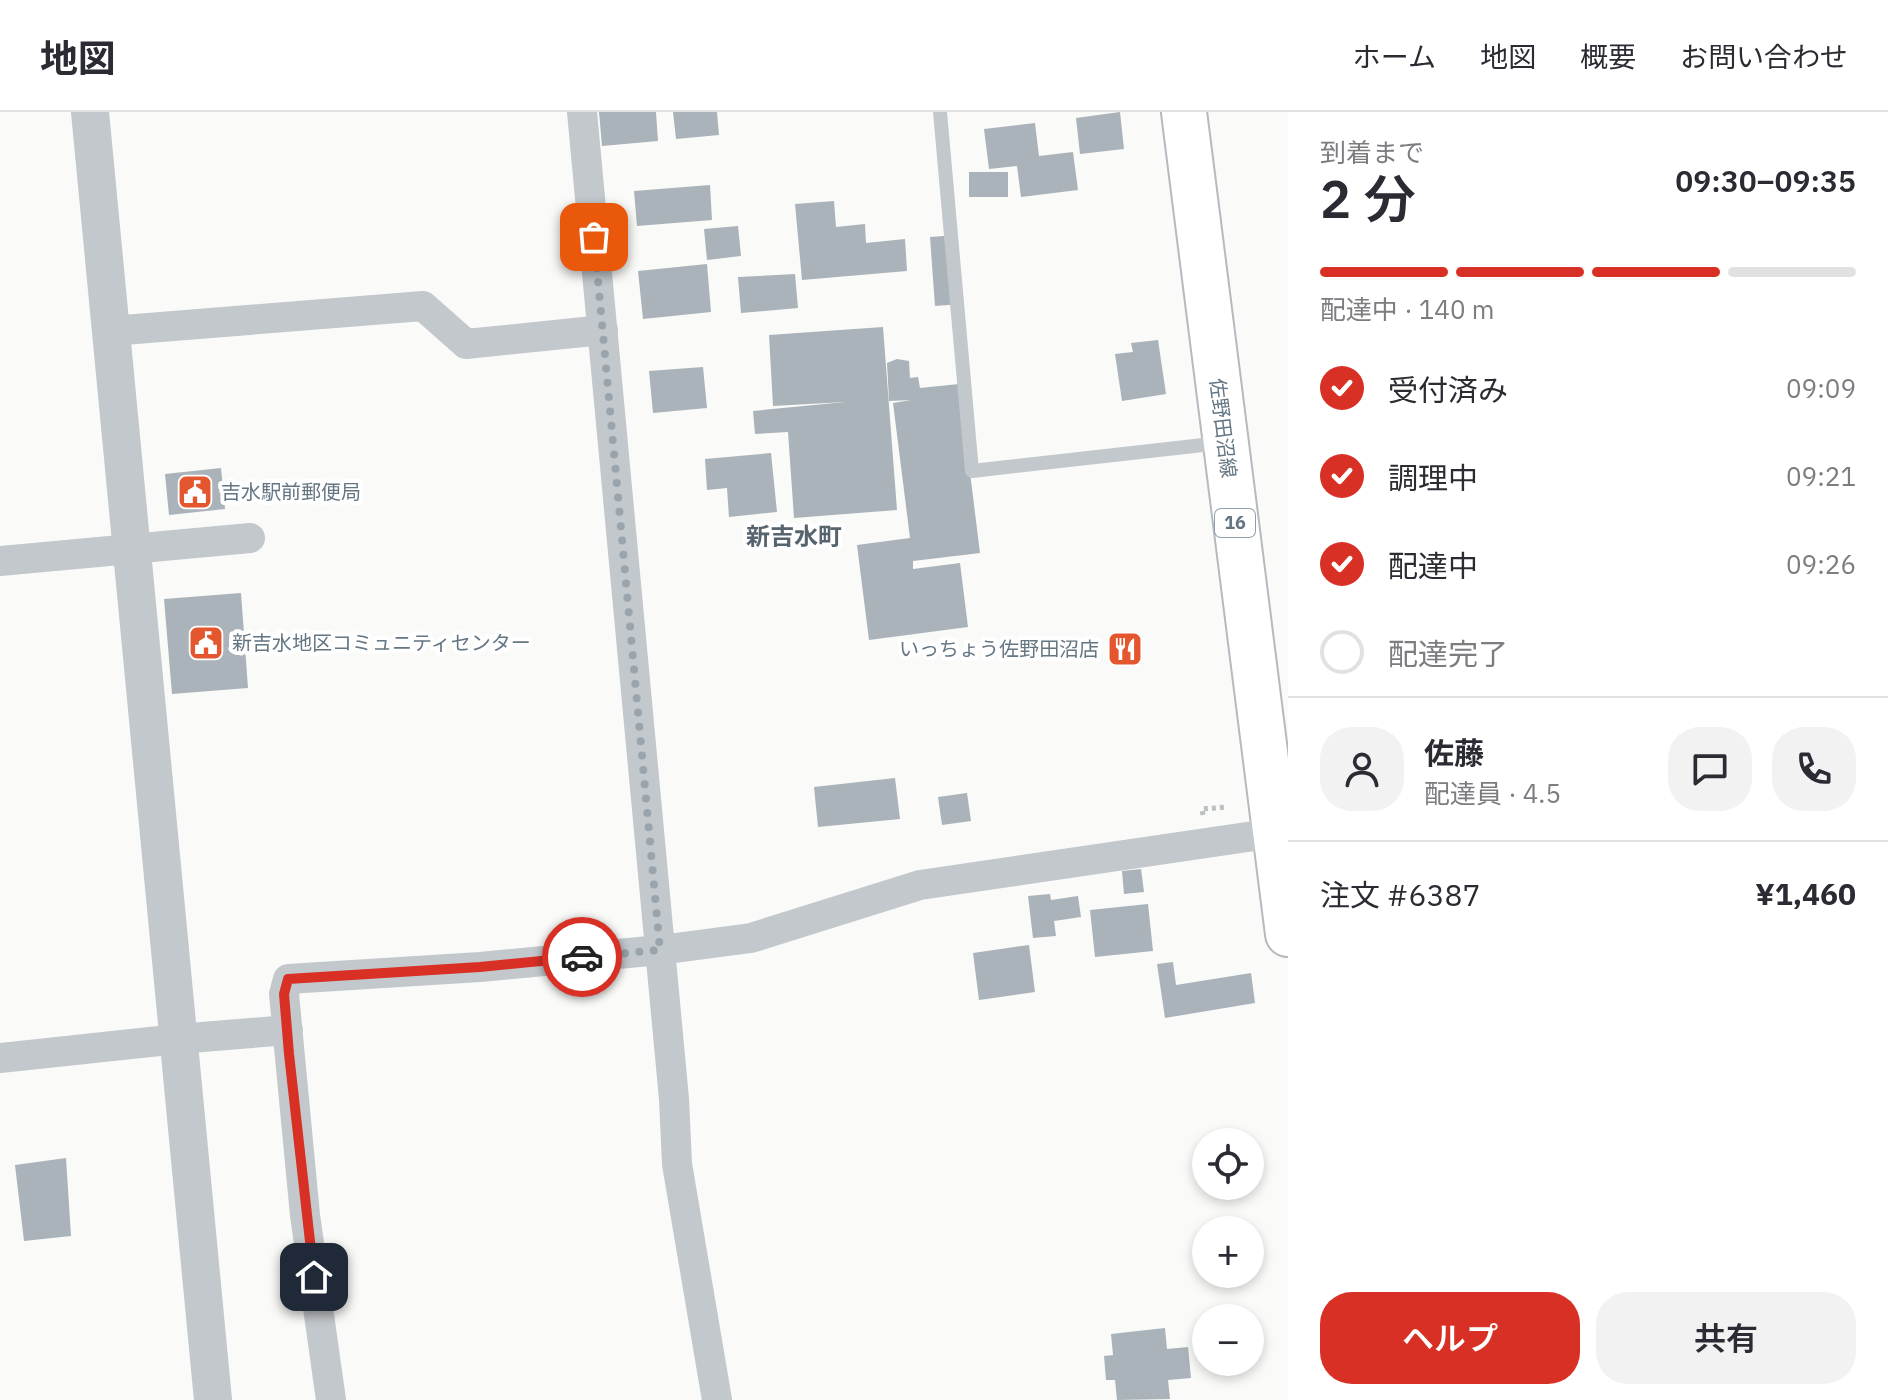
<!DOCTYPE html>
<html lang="ja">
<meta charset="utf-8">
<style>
body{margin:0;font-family:"IBM Plex Sans","Noto Sans JP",sans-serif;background:#f2f2f3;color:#2b2b33;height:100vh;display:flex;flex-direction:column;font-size:30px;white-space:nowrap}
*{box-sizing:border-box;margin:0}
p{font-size:26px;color:#7c7c81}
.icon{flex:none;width:44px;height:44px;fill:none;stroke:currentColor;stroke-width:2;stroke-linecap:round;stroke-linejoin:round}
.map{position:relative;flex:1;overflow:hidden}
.details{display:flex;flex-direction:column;background:#fff;width:600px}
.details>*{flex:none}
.tools{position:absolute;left:1192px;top:1016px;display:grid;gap:16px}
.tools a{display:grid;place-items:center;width:72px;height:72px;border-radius:50%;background:#fff;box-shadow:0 4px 12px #0003;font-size:40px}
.pin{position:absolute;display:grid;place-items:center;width:68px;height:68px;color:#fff;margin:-34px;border-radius:16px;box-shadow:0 4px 12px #0006}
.courier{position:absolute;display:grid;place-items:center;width:80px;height:80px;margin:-40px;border:6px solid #d93025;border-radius:50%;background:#fff;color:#222;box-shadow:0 2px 10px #0007}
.headline em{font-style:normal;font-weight:600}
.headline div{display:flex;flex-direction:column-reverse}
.headline{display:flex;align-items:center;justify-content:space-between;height:136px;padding:0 32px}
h1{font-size:52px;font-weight:600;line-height:60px}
.bar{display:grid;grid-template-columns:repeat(4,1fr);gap:12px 8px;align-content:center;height:96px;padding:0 32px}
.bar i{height:10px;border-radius:6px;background:#e1e1e2}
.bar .current{background:#d93025}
.bar p{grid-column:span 4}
.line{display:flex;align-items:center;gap:20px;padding:0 32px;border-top:2px solid #e1e1e2}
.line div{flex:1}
.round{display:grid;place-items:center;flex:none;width:84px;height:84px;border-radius:32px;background:#f2f2f3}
ol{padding:0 32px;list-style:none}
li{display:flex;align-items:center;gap:24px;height:88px}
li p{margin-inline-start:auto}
li .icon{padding:8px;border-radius:50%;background:#d93025;color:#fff;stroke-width:4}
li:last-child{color:#7c7c81}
li i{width:44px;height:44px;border:4px solid #e1e1e2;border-radius:50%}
.button{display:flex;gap:16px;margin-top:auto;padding:16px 32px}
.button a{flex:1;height:92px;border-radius:32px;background:#d93025;color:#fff;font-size:32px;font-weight:600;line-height:92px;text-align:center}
.button a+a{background:#f2f2f3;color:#2b2b33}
header{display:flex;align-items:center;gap:48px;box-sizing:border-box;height:112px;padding:0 40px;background:#fff;border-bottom:2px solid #e1e1e2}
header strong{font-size:38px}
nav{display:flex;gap:44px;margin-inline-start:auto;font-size:28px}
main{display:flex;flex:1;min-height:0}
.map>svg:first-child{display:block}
</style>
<header>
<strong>地図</strong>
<nav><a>ホーム</a><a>地図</a><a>概要</a><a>お問い合わせ</a></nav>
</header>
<main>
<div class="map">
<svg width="1288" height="1288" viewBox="0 0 1288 1288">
<rect width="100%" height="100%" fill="#fafaf8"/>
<path fill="#aab3b9" d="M599,0H656L658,29L602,34Z
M673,0H717L719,23L676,27Z
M1120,0L1124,37L1080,42L1076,6Z
M1035,11L1039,44L1073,40L1078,78L1021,85L1017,54L989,57L984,17Z
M969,60H1008V85H969Z
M710,73L712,108L637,114L634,79Z
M834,89L836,115L865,112L866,131L905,127L907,159L802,168L795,92Z
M738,114L741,144L707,148L704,117Z
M957,123L962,192L935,194L930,125Z
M707,152L711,200L643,207L638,159Z
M795,162L798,196L741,201L738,165Z
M883,215L897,398L794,406L788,320L755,322L753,299L845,290L773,294L769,223Z
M1158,228L1166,282L1122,289L1115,242L1133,240L1131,231Z
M897,247L909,249L910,266L918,265L920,276L959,272L980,441L913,449V457L960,451L968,515L869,528L857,433L910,426L893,291L911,288L889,289L887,251Z
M703,255L707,296L653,301L649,259Z
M771,341L777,400L729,405L727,376L707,378L705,347Z
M221,356L225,397L169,403L165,362Z
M241,481L248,576L172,582L164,487Z
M895,666L900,707L818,715L814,675Z
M967,681L971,709L942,713L938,685Z
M1141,757L1144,780L1124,782L1122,759Z
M1050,782L1051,788L1078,784L1081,805L1054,809L1056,824L1033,826L1028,784Z
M1148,792L1153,839L1095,845L1090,798Z
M1029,833L1035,880L979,888L973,841Z
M1173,850L1176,873L1251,861L1255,891L1165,906L1157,852Z
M66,1046L71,1124L24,1129L15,1053Z
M1165,1216L1167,1237L1188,1235L1191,1266L1168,1268L1170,1287L1117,1288L1115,1268H1106L1104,1244L1113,1243L1111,1222Z"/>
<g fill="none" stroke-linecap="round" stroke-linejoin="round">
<defs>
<path id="primary" d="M1184,0L1288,822"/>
</defs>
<use href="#primary" stroke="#b5babe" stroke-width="48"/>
<path stroke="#bbbfc2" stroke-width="5" stroke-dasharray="4 4" stroke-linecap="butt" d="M1203,703L1202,697L1227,695"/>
<path stroke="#c3c8cc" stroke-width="14" d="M940,0L972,359L1221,331"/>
<path stroke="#c3c8cc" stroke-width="30" d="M582,0L674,987L677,1052L717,1288
M111,219L423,194L466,232L603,218
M0,449L250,426
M0,946L178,927L288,918
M331,1288L305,1103L284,882L288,867L480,855L660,838L751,826L920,773L1288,719"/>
<path stroke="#c3c8cc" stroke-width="38" d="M90,0L213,1288"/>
<use href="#primary" stroke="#fff" stroke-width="44"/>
</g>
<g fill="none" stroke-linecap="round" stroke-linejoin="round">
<path stroke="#99a4ac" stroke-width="8" stroke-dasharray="0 14.4" d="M582,845L660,838L594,125"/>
<path stroke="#d93025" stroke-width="10" d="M314,1165L289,942L284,882L288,867L480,855L582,845"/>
</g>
<defs>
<symbol id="civic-square" viewBox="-11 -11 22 22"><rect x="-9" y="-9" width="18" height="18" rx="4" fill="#e4572e" stroke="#fff"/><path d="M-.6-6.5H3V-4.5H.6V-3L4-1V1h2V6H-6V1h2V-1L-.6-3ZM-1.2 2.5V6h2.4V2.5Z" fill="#fff"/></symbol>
<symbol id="restaurant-square" viewBox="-11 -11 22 22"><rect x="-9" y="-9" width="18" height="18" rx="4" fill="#e4572e" stroke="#fff"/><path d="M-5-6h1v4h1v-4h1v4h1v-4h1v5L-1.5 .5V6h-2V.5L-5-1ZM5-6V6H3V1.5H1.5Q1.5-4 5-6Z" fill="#fff"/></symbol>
</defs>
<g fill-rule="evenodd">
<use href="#civic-square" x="175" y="360" width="40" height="40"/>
<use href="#civic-square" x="186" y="511" width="40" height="40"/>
<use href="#restaurant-square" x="1105" y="517" width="40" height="40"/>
</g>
<g text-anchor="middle" stroke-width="8" stroke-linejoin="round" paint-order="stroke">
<rect fill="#fff" stroke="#939fa8" stroke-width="2" x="1215" y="397" width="40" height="28" rx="6"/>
<g font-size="18" font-weight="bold" fill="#657683">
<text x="1235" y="417">16</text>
</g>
<g font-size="20" fill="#657683" stroke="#fff">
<text transform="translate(1223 316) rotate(83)" y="7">佐野田沼線</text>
</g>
<g font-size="20" fill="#657683" stroke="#fff" text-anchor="start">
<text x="221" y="387">吉水駅前郵便局</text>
<text x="232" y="538">新吉水地区コミュニティセンター</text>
<text x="1099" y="544" text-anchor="end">いっちょう佐野田沼店</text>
</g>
<g font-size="24" font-weight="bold" fill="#57646e" stroke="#fff">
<text x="794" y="433">新吉水町</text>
</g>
</g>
</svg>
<div class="tools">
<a><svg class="icon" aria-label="locate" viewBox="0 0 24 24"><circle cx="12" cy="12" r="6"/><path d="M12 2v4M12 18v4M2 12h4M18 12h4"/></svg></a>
<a>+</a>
<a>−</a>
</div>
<div class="pin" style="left:594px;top:125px;background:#ea580c"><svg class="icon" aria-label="bag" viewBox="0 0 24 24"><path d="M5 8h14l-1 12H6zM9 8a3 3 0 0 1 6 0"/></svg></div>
<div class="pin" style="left:314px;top:1165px;background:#1f2937"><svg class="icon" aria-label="home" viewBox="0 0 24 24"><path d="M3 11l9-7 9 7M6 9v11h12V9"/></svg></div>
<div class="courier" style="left:582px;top:845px"><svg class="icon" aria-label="car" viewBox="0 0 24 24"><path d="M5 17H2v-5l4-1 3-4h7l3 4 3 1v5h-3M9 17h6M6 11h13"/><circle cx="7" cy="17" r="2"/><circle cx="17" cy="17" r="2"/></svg></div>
</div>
<section class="details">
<div class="headline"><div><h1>2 分</h1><p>到着まで</p></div><em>09:30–09:35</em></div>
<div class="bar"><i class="current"></i><i class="current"></i><i class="current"></i><i></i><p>配達中 · 140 m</p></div>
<ol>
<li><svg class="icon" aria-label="check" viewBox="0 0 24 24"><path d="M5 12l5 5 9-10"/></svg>受付済み<p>09:09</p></li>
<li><svg class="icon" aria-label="check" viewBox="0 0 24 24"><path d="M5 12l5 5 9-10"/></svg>調理中<p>09:21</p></li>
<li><svg class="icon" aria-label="check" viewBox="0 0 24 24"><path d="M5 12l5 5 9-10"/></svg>配達中<p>09:26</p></li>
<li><i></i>配達完了</li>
</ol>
<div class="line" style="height:144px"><a class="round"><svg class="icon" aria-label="person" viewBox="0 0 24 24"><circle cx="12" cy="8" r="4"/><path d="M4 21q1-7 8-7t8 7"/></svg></a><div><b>佐藤</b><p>配達員 · 4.5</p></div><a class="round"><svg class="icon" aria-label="chat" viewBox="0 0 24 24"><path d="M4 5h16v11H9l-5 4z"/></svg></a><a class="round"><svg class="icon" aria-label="phone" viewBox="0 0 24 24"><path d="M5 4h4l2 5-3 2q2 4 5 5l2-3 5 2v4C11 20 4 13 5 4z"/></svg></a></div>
<div class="line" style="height:104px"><div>注文 #6387</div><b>¥1,460</b></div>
<div class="button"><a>ヘルプ</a><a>共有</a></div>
</section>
</main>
